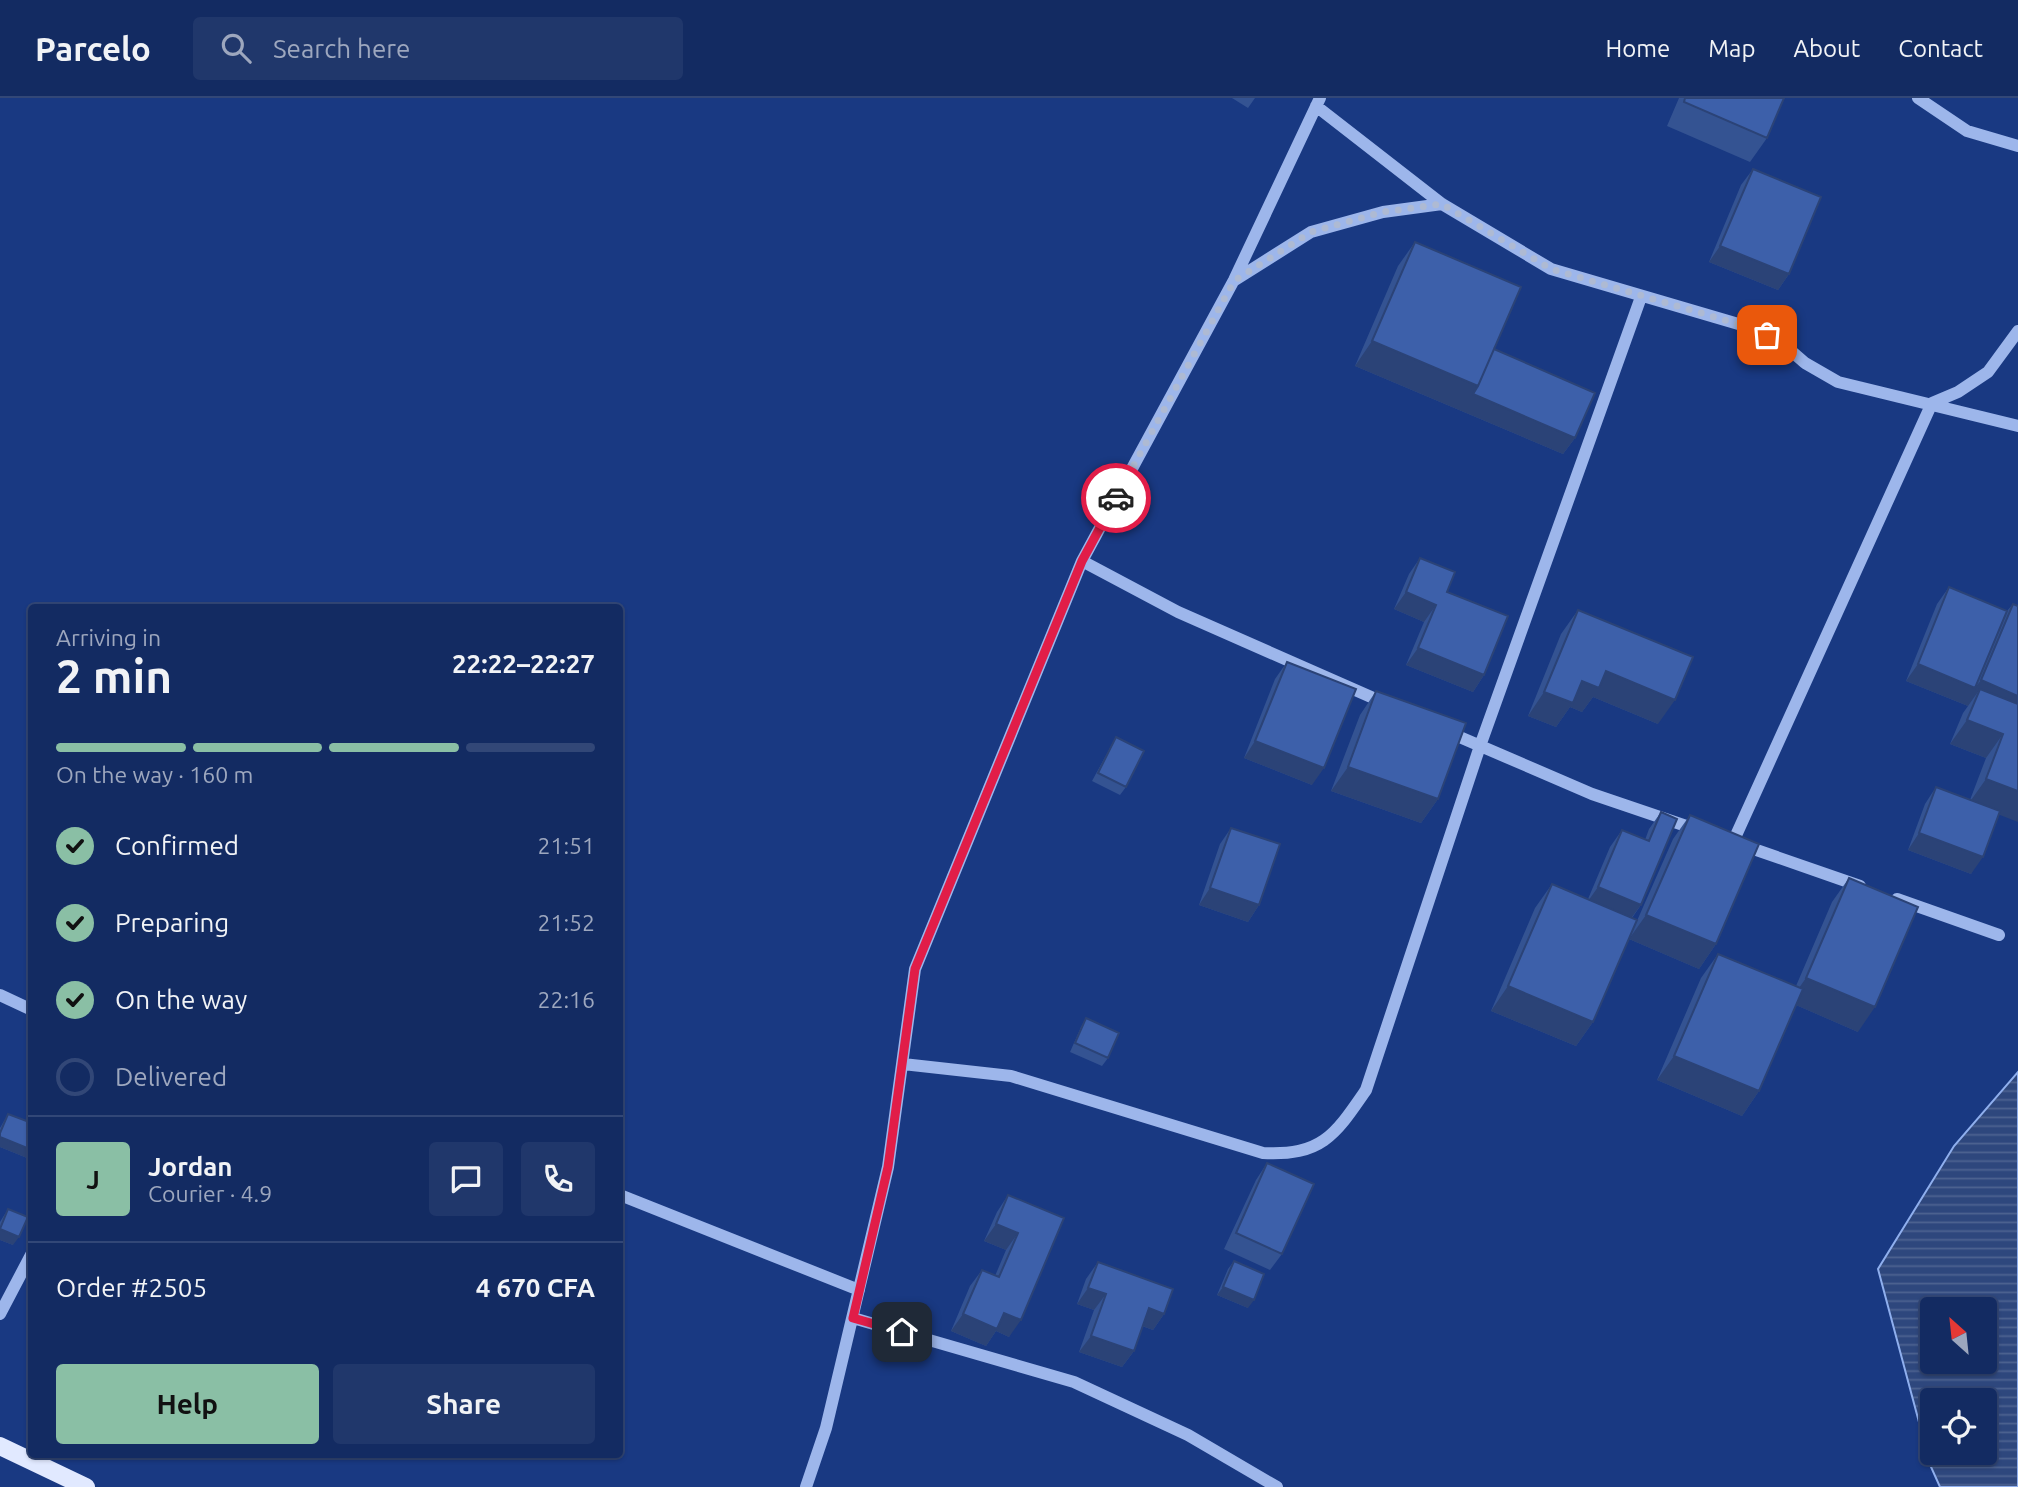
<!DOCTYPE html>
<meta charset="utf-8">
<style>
body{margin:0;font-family:Ubuntu,sans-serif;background:#20376b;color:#f1f3f6;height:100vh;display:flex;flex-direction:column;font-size:26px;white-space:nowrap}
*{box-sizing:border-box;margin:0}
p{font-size:23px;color:#9da7be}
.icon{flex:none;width:38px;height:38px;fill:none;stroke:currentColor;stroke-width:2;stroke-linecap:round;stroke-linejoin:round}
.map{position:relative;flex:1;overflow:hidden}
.drawer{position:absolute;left:28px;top:506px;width:595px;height:854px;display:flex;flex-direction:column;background:#132b62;border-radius:7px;box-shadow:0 2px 5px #0004,0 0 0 2px #324777}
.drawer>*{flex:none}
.needle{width:46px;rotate:333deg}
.fabs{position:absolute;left:1920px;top:1199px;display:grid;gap:14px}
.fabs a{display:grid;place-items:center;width:77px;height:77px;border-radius:7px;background:#132b62;box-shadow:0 2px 5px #0004,0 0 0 2px #324777;font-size:35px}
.pin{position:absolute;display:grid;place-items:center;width:60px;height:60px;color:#fff;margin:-30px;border-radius:14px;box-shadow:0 4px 10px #0006}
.courier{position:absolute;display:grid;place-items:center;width:70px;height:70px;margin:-35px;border:5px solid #e11d48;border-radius:50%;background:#fff;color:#222;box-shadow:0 2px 9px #0007}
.headline em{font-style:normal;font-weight:700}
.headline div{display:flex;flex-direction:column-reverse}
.headline{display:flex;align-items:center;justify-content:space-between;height:119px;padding:0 28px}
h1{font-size:46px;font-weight:700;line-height:52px}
.bar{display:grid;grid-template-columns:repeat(4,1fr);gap:10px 7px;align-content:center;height:84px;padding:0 28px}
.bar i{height:9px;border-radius:5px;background:#324777}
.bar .current{background:#8abfa5}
.bar p{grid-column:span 4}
.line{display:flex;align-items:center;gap:18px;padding:0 28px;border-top:2px solid #324777}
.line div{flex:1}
.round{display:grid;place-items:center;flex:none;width:74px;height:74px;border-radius:7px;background:#20376b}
ol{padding:0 28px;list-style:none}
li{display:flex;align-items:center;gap:21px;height:77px}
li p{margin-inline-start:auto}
li .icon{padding:7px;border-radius:50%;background:#8abfa5;color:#111;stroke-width:4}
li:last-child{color:#9da7be}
li i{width:38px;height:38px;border:4px solid #324777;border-radius:50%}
.action{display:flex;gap:14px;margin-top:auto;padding:14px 28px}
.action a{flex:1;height:80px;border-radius:7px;background:#8abfa5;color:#111;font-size:28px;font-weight:700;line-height:80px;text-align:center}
.action a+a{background:#20376b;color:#f1f3f6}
header{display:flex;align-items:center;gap:42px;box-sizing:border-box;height:98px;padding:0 35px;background:#132b62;border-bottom:2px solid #324777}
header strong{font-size:33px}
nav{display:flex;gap:38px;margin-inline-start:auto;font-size:24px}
.search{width:490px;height:63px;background:#20376b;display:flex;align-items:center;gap:18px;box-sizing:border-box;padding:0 24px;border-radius:7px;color:#9da7be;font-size:26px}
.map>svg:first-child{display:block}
</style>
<header>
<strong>Parcelo</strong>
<div class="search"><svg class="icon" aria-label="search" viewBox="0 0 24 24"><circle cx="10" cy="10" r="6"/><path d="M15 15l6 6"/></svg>Search here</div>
<nav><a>Home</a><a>Map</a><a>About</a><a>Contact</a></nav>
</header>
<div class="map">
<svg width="2018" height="1389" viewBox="0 0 2018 1389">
<defs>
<pattern id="water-rules" width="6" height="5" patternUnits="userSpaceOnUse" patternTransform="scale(1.75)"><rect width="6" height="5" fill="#2e477d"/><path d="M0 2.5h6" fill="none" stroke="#4d6390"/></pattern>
</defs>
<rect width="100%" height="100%" fill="#193982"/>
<path fill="url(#water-rules)" stroke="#8fafee" stroke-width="2" fill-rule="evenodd" d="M2018,974V1389H1940L1931,1369L1878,1171L1954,1048ZM1932,1211H1984V1264H1932ZM1932,1302H1984V1354H1932Z"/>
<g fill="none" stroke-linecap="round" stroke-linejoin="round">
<path stroke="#9db6eb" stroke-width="12" d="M1918,0L1967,33L2018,48
M1316,8L1442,106L1551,171L1752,230L1782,245L1805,265L1838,284L2018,328
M1235,182L1311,134L1383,114L1442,106
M1082,463L1178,514L1387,606
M1448,634L1592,696L1698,732
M1733,744L1932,305L1958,294L1988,274L2018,233
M1742,747L1860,788
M1897,801L1999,837
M0,897L32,912
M903,966L1011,978L1263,1055C1322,1058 1335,1037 1366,992L1480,648L1641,199
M620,1097L859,1192
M0,1216L32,1155
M853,1220L1074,1284L1188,1337L1277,1389
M806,1389L826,1330L888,1069L915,871L1082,463L1234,182L1320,0"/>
<path stroke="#e1e9ff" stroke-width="18" d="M0,1348L86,1389"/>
</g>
<path fill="#345392" d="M1232,0H1255L1248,10Z
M1679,0H1784L1767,40L1750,64L1667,28Z
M1753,71L1789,176L1778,192L1709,164L1741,87Z
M1415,144L1494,251L1575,340L1563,356L1355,268L1398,168Z
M1420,460L1447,494L1484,577L1473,594L1406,567L1424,524L1394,511L1409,476Z
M1949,489L2007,513L2013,506L1999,717L1971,776L1908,752L1925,706L1936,689L1970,702L1986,660L1950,646L1963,615L1968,608L1906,583L1937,506Z
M1578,512L1658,626L1593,599L1582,614L1570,609L1556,629L1528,618L1561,536Z
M1287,564L1312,687L1244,660L1275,581Z
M1376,593L1438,701L1421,725L1331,693L1360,617Z
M1116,639L1126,689L1120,697L1092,683L1111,648Z
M1661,714L1641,807L1632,820L1593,924L1576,948L1491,913L1535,810L1552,786L1588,801L1610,749L1622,732L1645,742L1649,731Z
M1690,717L1716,846L1699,871L1629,841L1673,741Z
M1231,730L1259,807L1248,824L1199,807L1220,746Z
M1849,780L1858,934L1796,907L1759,993L1742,1018L1657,982L1701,880L1718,856L1796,888L1832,804Z
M1086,920L1108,960L1102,968L1070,954L1081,929Z
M8,1016L32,1025V1062L0,1049V1030Z
M1267,1065L1282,1156L1270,1172L1224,1151L1256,1082Z
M1008,1097L1064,1120L1009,1239L996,1233L986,1248L951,1233L970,1188L982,1172L995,1178L1006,1152L984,1143L997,1114Z
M8,1111L13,1147L0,1142V1124Z
M1234,1163L1248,1210L1217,1197L1228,1171Z
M1098,1164L1164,1216L1153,1232L1142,1228L1134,1253L1122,1269L1079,1254L1094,1212L1077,1206L1086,1181Z"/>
<path fill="#2b4377" d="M1720,148L1789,176L1778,192L1709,164Z
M1372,243L1478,288L1575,340L1563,356L1355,268Z
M1406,494L1436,507L1424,524L1394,511Z
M1418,550L1484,577L1473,594L1406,567Z
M1918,566L1975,590L1981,582L2018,598V629L1980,591L1968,608L1906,583Z
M1606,573L1675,602L1658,626L1593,599L1582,614L1570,609L1556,629L1528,618L1544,594L1582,583Z
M1967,622L2003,636L1986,660L1950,646Z
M1255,643L1324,670L1312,687L1244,660Z
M1348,669L1438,701L1421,725L1331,693Z
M1986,681L2018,693V724L1969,705Z
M1919,735L1983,759L1971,776L1908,752Z
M1598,789L1641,807L1629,823L1586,806Z
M1210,790L1259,807L1248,824L1199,807Z
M1646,817L1716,846L1699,871L1629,841Z
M1806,880L1875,909L1858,934L1789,904Z
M1508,888L1593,924L1576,948L1491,913Z
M1674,958L1759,993L1742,1018L1657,982Z
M0,1039L32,1052V1062L0,1049Z
M996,1126L1018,1135L1006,1152L984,1143Z
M0,1131L19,1139L13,1147L0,1142Z
M1223,1189L1254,1202L1248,1210L1217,1197Z
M1088,1190L1106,1196L1094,1212L1077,1206Z
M1149,1210L1164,1216L1153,1232L1137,1226Z
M1004,1215L1021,1222L1009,1239L996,1233L986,1248L951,1233L963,1216Z
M1091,1238L1134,1253L1122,1269L1079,1254Z"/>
<path fill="#3d60aa" stroke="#2b4377" stroke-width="2" d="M1685,0H1784L1767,40L1684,4Z
M1753,71L1821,99L1789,176L1720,148Z
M1415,144L1521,189L1478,288L1372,243Z
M1494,251L1595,295L1575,340L1473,296L1478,288Z
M1420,460L1455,474L1447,494L1508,518L1484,577L1418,550L1436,507L1406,494Z
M1949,489L2007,513L1975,590L1918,566Z
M2013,506L2018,508V598L1981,582Z
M1578,512L1693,559L1675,602L1606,573L1599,590L1582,583L1573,605L1544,594Z
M1287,564L1356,591L1324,670L1255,643Z
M1980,591L2018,606V693L1986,681L2003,636L1967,622Z
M1376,593L1466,625L1438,701L1348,669Z
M1116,639L1144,653L1126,689L1098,675Z
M1936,689L2000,713L1983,759L1919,735Z
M1661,714L1677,721L1641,807L1598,789L1622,732L1649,743Z
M1690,717L1759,746L1716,846L1646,817Z
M1231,730L1280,746L1259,807L1210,790Z
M1849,780L1918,809L1875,909L1806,880Z
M1552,786L1637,822L1593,924L1508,888Z
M1718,856L1803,891L1759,993L1674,958Z
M1086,920L1119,935L1108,960L1075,945Z
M8,1016L32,1025V1052L0,1039V1035Z
M1267,1065L1314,1086L1282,1156L1236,1135Z
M1008,1097L1064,1120L1021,1222L1004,1215L997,1231L963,1216L982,1172L999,1179L1018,1135L996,1126Z
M8,1111L28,1119L19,1139L0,1131Z
M1234,1163L1264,1176L1254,1202L1223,1189Z
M1098,1164L1173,1191L1164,1216L1149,1210L1134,1253L1091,1238L1106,1196L1088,1190Z"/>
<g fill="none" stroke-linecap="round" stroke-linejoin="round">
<path stroke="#aebad3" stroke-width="7" stroke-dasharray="0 12.6" d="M1116,400L1234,183L1311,134L1383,114L1442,106L1551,171L1752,230L1767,237"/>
<path stroke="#e11d48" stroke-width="9" d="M902,1234L853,1220L888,1069L915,871L1082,463L1116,400"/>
</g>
</svg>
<div class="fabs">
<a><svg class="needle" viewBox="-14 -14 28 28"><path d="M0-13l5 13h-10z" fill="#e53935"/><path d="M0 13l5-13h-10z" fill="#9da7be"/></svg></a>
<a><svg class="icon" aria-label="locate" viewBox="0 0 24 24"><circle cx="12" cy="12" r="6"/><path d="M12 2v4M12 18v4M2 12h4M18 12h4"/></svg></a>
</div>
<div class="pin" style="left:1767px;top:237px;background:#ea580c"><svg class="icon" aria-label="bag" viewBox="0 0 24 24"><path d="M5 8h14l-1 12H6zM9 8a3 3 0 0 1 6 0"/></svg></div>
<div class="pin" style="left:902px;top:1234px;background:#1f2937"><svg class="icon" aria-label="home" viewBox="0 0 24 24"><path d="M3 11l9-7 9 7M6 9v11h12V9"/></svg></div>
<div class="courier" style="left:1116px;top:400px"><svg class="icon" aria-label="car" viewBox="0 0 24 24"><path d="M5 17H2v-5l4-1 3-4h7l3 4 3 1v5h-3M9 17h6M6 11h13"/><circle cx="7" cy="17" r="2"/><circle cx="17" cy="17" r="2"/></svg></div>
<section class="drawer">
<div class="headline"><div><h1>2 min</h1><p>Arriving in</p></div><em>22:22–22:27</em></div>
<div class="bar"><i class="current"></i><i class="current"></i><i class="current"></i><i></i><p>On the way · 160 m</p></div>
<ol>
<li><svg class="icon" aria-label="check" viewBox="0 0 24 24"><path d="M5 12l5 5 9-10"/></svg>Confirmed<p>21:51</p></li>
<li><svg class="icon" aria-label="check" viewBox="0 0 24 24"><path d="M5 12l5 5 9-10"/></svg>Preparing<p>21:52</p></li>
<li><svg class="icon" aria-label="check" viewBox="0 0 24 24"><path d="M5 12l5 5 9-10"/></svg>On the way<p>22:16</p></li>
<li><i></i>Delivered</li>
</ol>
<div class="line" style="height:126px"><b class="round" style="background:#8abfa5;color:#111">J</b><div><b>Jordan</b><p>Courier · 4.9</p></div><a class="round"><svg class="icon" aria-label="chat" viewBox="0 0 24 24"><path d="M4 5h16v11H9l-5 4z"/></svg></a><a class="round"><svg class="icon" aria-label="phone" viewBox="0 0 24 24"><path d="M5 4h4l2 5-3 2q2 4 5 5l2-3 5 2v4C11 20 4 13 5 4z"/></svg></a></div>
<div class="line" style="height:91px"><div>Order #2505</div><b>4 670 CFA</b></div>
<div class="action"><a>Help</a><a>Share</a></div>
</section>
</div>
